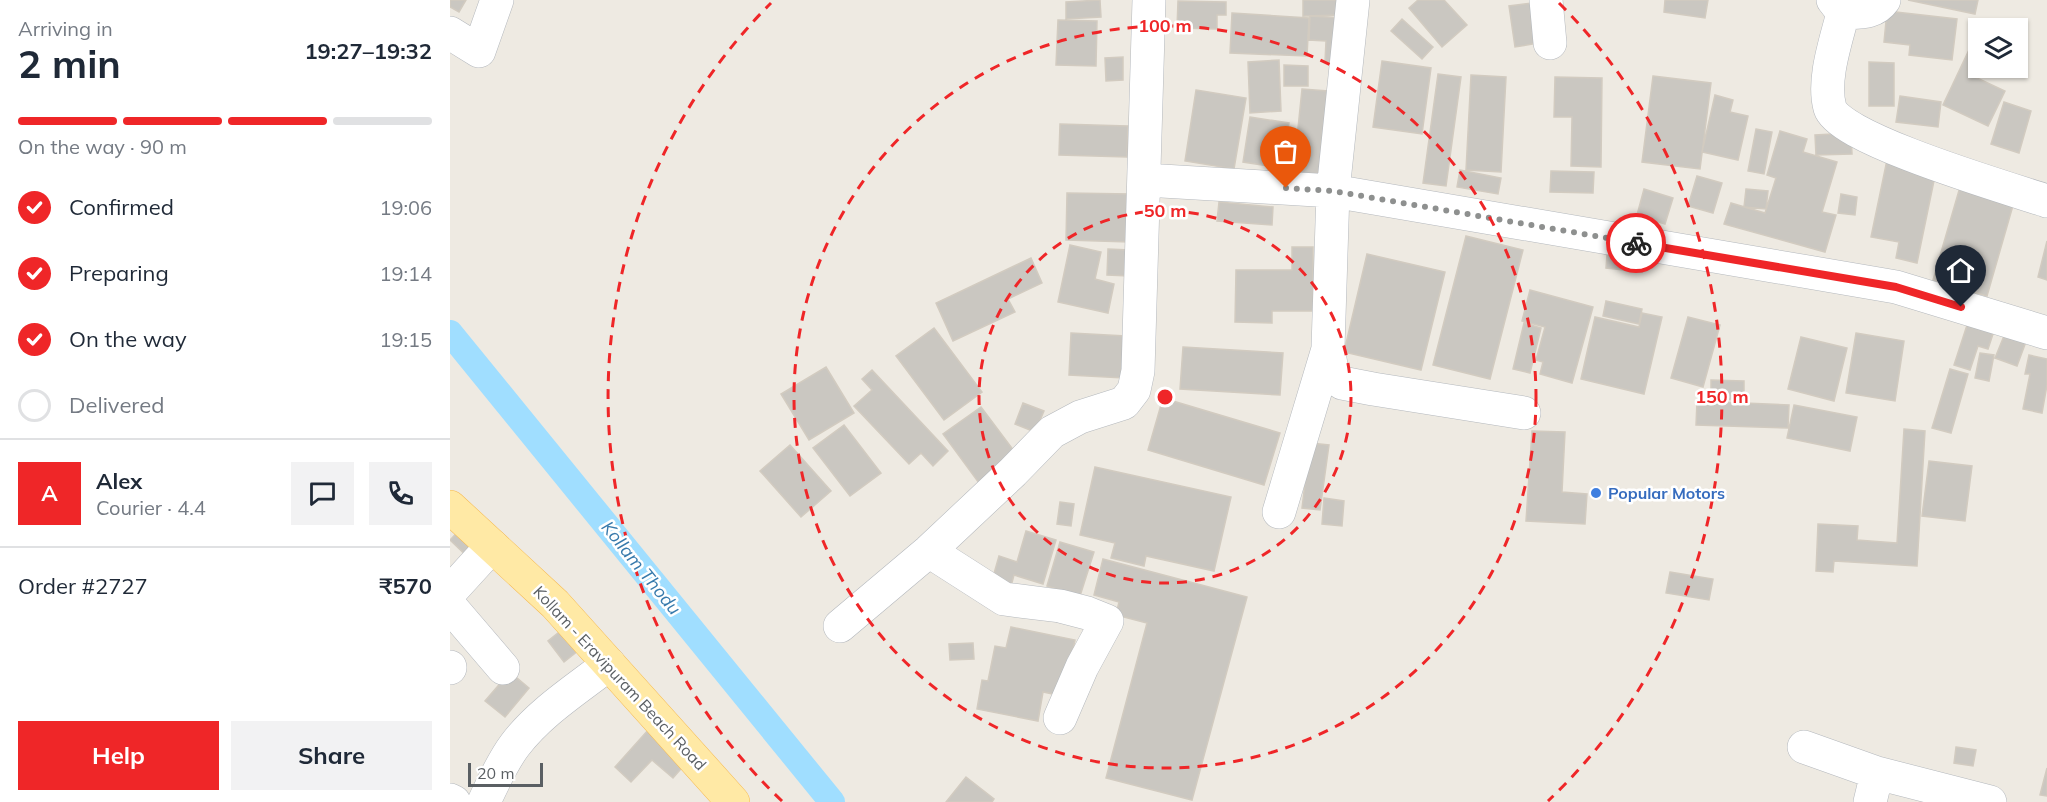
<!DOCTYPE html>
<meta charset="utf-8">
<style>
body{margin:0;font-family:Mulish,sans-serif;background:#f2f2f3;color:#1f2937;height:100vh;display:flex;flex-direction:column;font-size:22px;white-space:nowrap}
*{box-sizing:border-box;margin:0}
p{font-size:20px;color:#747a83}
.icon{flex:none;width:33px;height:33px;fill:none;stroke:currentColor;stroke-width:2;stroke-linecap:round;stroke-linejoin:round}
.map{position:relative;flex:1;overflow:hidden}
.drawer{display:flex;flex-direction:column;background:#fff;width:450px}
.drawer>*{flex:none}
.buttons{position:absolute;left:1518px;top:18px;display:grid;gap:12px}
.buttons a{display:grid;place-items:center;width:60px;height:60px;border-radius:0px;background:#fff;box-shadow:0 2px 4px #0004;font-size:30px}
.scale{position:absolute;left:18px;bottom:15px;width:75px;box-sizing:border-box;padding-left:6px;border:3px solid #5a5f63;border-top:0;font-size:16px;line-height:21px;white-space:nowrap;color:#5a5f63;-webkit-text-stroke:4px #fff;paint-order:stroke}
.pin{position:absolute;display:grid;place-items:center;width:51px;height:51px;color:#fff;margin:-62px -26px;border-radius:50% 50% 50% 0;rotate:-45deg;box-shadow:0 0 6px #0007}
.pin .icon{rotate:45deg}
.courier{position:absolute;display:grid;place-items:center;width:60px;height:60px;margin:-30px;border:4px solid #ef2628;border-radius:50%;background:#fff;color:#222;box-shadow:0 2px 8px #0007}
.headline em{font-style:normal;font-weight:700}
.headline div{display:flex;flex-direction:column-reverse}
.headline{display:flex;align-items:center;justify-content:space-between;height:102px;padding:0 18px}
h1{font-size:39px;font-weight:700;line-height:45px}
.bar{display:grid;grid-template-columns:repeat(4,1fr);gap:9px 6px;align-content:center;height:72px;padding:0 18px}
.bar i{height:8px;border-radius:4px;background:#e0e1e3}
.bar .on{background:#ef2628}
.bar p{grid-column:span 4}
.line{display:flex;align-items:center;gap:15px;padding:0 18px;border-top:2px solid #e0e1e3}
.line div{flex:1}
.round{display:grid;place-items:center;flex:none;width:63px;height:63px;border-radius:0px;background:#f2f2f3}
ol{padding:0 18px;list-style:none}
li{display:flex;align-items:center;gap:18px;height:66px}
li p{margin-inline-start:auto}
li .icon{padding:6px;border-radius:50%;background:#ef2628;color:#fff;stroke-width:4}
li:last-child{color:#747a83}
li i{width:33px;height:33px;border:3px solid #e0e1e3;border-radius:50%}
.button{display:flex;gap:12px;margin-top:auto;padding:12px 18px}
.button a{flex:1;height:69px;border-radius:0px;background:#ef2628;color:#fff;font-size:24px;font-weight:700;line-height:69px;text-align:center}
.button a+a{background:#f2f2f3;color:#1f2937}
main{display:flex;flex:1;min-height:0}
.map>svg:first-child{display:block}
</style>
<main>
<section class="drawer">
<div class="headline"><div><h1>2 min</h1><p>Arriving in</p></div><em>19:27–19:32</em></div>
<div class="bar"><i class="on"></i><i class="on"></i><i class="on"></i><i></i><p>On the way · 90 m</p></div>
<ol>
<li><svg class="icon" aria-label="check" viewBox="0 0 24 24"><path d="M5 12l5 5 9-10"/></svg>Confirmed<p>19:06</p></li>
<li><svg class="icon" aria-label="check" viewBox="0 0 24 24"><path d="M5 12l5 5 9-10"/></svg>Preparing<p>19:14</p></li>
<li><svg class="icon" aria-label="check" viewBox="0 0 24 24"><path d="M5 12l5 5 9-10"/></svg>On the way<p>19:15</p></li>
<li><i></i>Delivered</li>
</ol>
<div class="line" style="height:108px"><b class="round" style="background:#ef2628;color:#fff">A</b><div><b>Alex</b><p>Courier · 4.4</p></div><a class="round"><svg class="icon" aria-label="chat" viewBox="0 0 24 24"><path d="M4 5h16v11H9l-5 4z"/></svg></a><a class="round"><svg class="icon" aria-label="phone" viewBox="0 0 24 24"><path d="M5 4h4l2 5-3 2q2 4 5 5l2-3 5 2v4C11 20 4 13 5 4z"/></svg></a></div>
<div class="line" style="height:78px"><div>Order #2727</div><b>₹570</b></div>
<div class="button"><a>Help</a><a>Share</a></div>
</section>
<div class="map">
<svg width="1597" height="802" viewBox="0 0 1597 802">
<rect width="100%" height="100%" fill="#eeeae2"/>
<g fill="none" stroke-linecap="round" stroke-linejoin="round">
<path stroke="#a0deff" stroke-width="26" d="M0,333L382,802"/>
</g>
<path fill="#cac7c1" stroke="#d2cbc0" stroke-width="1.5" d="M0,0H16L9,12L0,7Z
M650,0L651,17L616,19V2Z
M853,0H891L892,15L853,16Z
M968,0H994L1017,25L992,47L959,8Z
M1215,0H1258L1255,18L1214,12Z
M1458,0H1528L1525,14Z
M728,1L776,2V15H767V29L727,28Z
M1082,3L1089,43L1065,47L1059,6Z
M1437,11L1507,19L1502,60L1459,55L1460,45L1434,42Z
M782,13L859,18L857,56L780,53Z
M860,16L895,18L893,63L875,62L876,41L859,40Z
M952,19L983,47L972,59L941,31Z
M608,20L647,21L646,66L606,65Z
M1525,37L1528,39V68H1532L1527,78L1555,91L1538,126L1493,105Z
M673,57V80L656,81L655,58Z
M829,60L831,111L800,113L798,62Z
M932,61L981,68L972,134L923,127Z
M1419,62L1444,63V106H1419Z
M834,65L858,66V86H834Z
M988,74L1011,77L996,186L973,183Z
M1021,75L1056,77L1051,172L1016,170Z
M1203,76L1261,83L1250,169L1192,162Z
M1105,77L1152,78L1151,167L1121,166L1122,117H1104Z
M852,89L878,91L870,180L843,177Z
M746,90L796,98L784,169L735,161Z
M1265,95L1283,100L1280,112L1298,116L1288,160L1252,152Z
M1450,96L1491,102L1488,127L1446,122Z
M1554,102L1581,111L1569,153L1541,144Z
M800,117L839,123L832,168L793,162Z
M610,124L678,126L677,157L609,155Z
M1306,129L1322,132L1314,174L1298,171Z
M1330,131L1357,139L1353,152L1387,162L1372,212L1386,215L1375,252L1274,224L1281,203L1315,213L1326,178L1317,175Z
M1401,133L1402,154L1366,155L1365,135Z
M1437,160L1486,171L1467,263L1446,258L1449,242L1421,237Z
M1010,170L1051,178L1048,194L1007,187Z
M1101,171L1144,172L1143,193L1100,192Z
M1247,176L1272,183L1263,213L1238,206Z
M1510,187L1564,202L1537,296L1483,280Z
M1194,189L1223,198L1215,224L1187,215Z
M1296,189L1318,191L1316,209L1294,207Z
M617,193L681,194L679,242L616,240Z
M1391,194L1407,197L1405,215L1388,213Z
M769,202L823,207L822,225L767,221Z
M1016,236L1073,250L1040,379L983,365Z
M1158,241L1197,248L1192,272L1156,268Z
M1597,241V280L1588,277Z
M620,245L651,252L645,279L664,284L658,313L608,302Z
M842,247H863V311H822V323L785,322L786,270H842Z
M658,249L679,250V276L657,275Z
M917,254L995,272L971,370L894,352Z
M581,258L592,283L558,299L565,312L503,341L486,303Z
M1080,290L1143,307L1122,383L1090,374L1093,362L1086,360L1095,327L1072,321Z
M1156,301L1192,309L1189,324L1153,316Z
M1192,313L1212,317L1194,394L1131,379L1145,317L1189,327Z
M1520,316L1546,325L1538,349L1528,346L1520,370L1504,365Z
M1238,317L1270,325L1253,387L1221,378Z
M1074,323L1091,328L1080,373L1063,369Z
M484,328L532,392L494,420L446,356Z
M1556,331L1577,339L1567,366L1545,358Z
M621,333L676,336L674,378L619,375Z
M1406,333L1454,341L1445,401L1396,393Z
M1351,337L1397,348L1384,401L1338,389Z
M733,347L833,353L830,395L730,389Z
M1530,353L1544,355L1539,381L1525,378Z
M1579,355L1597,359V385L1592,413L1573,409L1580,374H1575Z
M376,367L404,413L359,440L331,394Z
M1500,369L1518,374L1501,433L1482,428Z
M422,370L498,451L483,466L471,453L459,464L404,406L422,390L412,379Z
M1261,380L1294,381V400L1261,399Z
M713,398L830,433L814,485L698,450Z
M1247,401L1339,405L1338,428L1246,425Z
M573,403L594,411L585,432L565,424Z
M1344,405L1407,417L1400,451L1337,438Z
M531,407L567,455L529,483L493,434Z
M394,425L431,473L400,496L363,448Z
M1454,429L1475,431L1467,566L1384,561L1383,572L1366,571L1368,524L1408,526L1407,540L1447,543Z
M1082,431L1115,432L1112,492L1137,494L1135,524L1076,521Z
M860,443L879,445L870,510L852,508Z
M340,445L381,491L351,517L310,471Z
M1479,461L1522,466L1515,521L1472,516Z
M645,467L781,497L764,571L696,556L694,566L661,558L665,543L630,535Z
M874,498L894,501L892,526L872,524Z
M610,502L624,504L621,526L607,524Z
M15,524L24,563L0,540Z
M576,531L606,540L593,584L564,575L560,590L541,584L549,556L567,562Z
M610,542L644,552L630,596L597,586Z
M653,559L797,597L742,800L656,778L697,623L666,615L669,602L644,595Z
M1220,572L1263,579L1259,600L1216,593Z
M118,625L134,646L114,662L98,641Z
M561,627L625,640L613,696L593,692L588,721L527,709L532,680L538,681L545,646L556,648Z
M523,643L524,659L500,660L499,644Z
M60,672L79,688L55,717L35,701Z
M199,729L237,762L223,778L202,760L181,782L165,767Z
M1506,747L1526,750L1523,766L1504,763Z
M1597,768V796L1590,795Z
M516,777L544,799L542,802H496Z"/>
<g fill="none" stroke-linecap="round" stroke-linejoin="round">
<defs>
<path id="minor" d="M903,0L883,191L1446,287L1597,333
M1096,0L1100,43
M1383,0L1393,13C1386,41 1372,80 1380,108C1389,139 1561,189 1597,201
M1393,13C1409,12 1424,14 1434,0
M0,33L29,51L47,0
M695,180L883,191L878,348L883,376L892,383L923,389L1074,413
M829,512L878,349
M479,551L554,599L610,606L637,613L657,621L632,667L610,718
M0,592L42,546
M0,606L53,668
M390,626L479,551L563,472L602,432L630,417L674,403L684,390L688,371L699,0
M0,667V668
M1354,747L1427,773L1540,802
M0,800L4,802
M34,802C43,783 52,762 65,745C90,712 127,689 159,664
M1420,802L1427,773"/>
<path id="major" d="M0,507L105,604L283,802"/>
</defs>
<use href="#minor" stroke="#b4b8bd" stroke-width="34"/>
<use href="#major" stroke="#f6ba52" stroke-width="34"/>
<use href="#minor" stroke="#fff" stroke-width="33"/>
<use href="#major" stroke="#ffe9a5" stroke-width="33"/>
</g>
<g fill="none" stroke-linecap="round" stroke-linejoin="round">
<path stroke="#8e908f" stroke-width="6" stroke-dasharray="0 10.8" d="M836,188L883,191L1186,243"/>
<path stroke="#ef2628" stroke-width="8" d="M1186,243L1446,287L1511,307"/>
</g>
<g fill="none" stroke="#ef2628" stroke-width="3" stroke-dasharray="10 8">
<circle cx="715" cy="397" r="186"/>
<circle cx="715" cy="397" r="371"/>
<path d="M332 801A557 557 0 0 1 321 3M1109 3A557 557 0 0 1 1098 801"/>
</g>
<circle fill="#3f7fe0" stroke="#fff" stroke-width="2" cx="1146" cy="493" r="6"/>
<g text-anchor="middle" stroke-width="5" stroke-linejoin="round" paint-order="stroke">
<g font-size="16" font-weight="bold" fill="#366cbe" stroke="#fff" text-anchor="start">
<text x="1158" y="499">Popular Motors</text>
</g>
<g font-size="16" fill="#5a5f63" stroke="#fff">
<text transform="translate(170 678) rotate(47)" y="6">Kollam - Eravipuram Beach Road</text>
</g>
<g font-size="18" font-style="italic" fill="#377aac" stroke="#fff">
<text transform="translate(191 568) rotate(51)" y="6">Kollam Thodu</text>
</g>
</g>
<circle cx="715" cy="397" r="9" fill="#ef2628" stroke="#fff" stroke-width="3"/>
<g font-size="18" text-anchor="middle" font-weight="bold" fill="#ef2628" stroke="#fff" stroke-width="5" stroke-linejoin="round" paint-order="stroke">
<text x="715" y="32">100 m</text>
<text x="715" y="217">50 m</text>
<text x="1272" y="403">150 m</text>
</g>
</svg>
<div class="buttons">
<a><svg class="icon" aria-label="layers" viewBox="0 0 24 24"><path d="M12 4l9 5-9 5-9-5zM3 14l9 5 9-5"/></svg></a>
</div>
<div class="scale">20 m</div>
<div class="pin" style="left:836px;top:188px;background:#ea580c"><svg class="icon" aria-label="bag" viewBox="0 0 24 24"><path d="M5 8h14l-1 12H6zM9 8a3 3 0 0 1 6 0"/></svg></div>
<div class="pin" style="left:1511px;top:307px;background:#1f2937"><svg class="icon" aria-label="home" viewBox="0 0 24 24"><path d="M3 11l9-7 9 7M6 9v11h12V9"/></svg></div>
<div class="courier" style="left:1186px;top:243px"><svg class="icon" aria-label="bike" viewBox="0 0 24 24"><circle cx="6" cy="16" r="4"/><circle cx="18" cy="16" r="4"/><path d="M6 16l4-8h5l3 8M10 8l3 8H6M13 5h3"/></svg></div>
</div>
</main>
